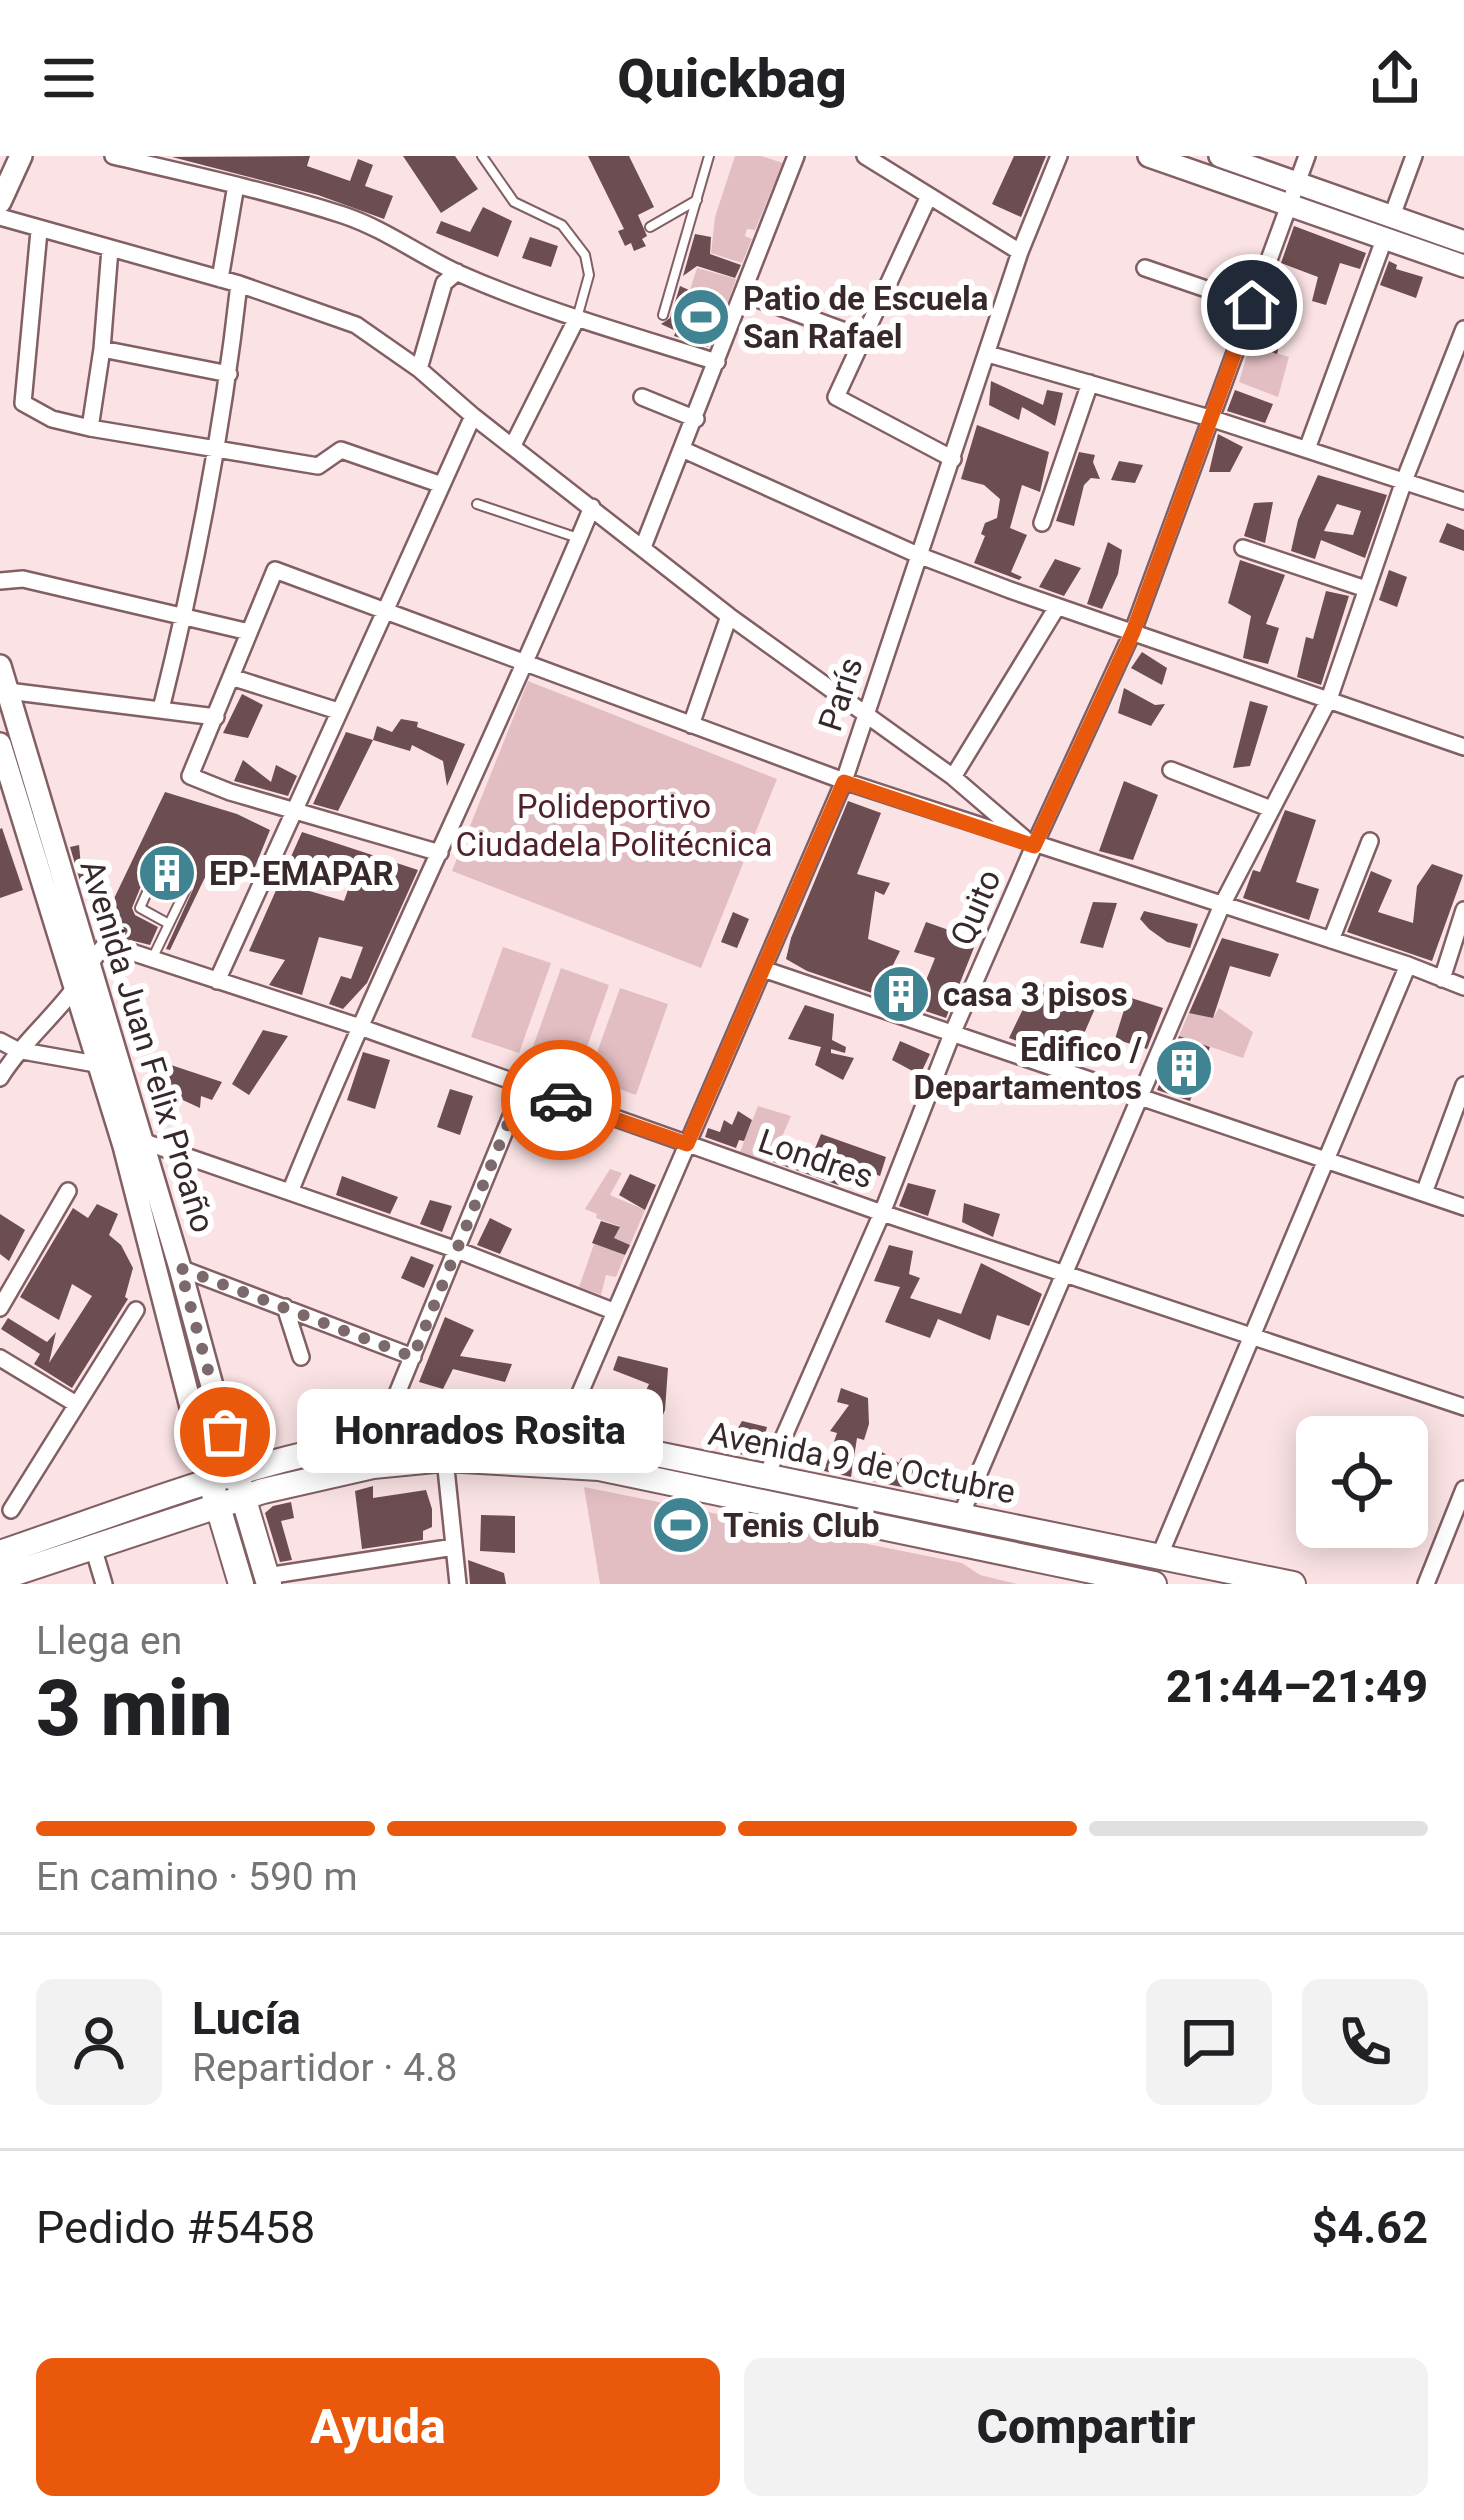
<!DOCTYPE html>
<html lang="es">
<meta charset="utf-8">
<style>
body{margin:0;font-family:Roboto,sans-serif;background:#f2f2f2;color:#202124;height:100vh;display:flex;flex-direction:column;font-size:45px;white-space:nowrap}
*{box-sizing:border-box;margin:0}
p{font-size:39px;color:#757577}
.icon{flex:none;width:66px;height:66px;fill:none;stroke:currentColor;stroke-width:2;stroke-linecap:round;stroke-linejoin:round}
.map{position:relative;height:1428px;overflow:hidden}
.details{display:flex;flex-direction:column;background:#fff;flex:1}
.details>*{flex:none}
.fabs{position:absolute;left:1296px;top:1260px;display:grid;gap:24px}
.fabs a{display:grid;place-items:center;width:132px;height:132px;border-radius:18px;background:#fff;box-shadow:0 6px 30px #0003;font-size:60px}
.pin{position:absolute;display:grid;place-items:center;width:102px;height:102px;color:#fff;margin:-51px;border:6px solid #fff;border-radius:50%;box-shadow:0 3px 12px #0007}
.courier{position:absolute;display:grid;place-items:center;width:120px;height:120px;margin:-60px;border:9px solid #ea580c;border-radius:50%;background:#fff;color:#222;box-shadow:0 3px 15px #0007}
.bubble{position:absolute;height:84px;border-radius:18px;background:#fff;box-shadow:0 6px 30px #0003;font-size:39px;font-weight:800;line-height:84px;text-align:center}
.headline em{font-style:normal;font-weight:800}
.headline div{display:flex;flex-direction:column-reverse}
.headline{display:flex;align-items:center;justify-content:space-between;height:204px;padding:0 36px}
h1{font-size:78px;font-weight:800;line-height:90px}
.bar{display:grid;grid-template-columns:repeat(4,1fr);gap:18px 12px;align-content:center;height:144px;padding:0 36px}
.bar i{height:15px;border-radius:9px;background:#e0e0e0}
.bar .current{background:#ea580c}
.bar p{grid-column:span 4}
.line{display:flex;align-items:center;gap:30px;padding:0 36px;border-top:3px solid #e0e0e0}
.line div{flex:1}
.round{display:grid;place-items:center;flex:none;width:126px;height:126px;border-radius:18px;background:#f2f2f2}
.button{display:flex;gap:24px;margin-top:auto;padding:24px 36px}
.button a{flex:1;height:138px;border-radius:18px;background:#ea580c;color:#fff;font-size:48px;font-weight:800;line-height:138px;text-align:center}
.button a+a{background:#f2f2f2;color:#202124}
header{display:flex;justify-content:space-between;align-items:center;height:156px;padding:0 36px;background:#fff;font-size:54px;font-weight:800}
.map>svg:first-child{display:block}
</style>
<header><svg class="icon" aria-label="menu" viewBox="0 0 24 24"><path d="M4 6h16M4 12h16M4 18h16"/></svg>Quickbag<svg class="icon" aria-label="share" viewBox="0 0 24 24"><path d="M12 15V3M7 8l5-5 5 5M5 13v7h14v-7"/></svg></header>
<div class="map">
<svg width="1464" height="1428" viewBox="0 0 1464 1428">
<rect width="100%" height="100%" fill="#fbe3e5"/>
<path fill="#e2bec2" d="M735,0H761L783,7L755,74L747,73L745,80L752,83L742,107L711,97L715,61Z
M697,112L736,123L716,180L680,164Z
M1250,189L1289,201L1278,241L1239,226Z
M528,525L777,623L701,812L452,715Z
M503,791L551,807L519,897L471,881Z
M561,812L609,829L577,919L529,902Z
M620,832L668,848L636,939L588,922Z
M1219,852L1253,876L1243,902L1179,880L1189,856L1213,862Z
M758,950L791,960L771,1006L740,996Z
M610,1013L622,1017L610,1039L645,1054L630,1089L614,1082L619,1070L596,1062L597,1058L585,1053Z
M594,1088L625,1099L616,1121L606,1119L601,1139L579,1131Z
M584,1331L962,1407L980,1419L1017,1428H600Z"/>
<path fill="#6c4d51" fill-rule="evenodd" d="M310,0L307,10L350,25L358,3L373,9L365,30L393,40L384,63L318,39L172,1Z
M403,0H455L478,33L441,57Z
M588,0H629L654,51L638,59L647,80L642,83L646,90L634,95L631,87L625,90L618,75L624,73Z
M1014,0H1046L1021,61L992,48Z
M483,51L512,65L498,101L436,77L441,65L470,76Z
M1294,70L1366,97L1360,113L1340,107L1326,149L1312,145L1318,121L1281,107Z
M695,78L711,81L710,98L741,109L735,122L697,110L683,120Z
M530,81L558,90L551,111L522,102Z
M1389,105L1397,109L1396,113L1423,121L1416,142L1380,129Z
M680,130L689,134L679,164L713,180L708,191L674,180L676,175L661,168L670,162Z
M1258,170L1282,179L1277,198L1251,189Z
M991,225L1043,249L1047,234L1063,237L1055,270L1022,251L1019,264L989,249Z
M1235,234L1273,248L1265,267L1227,255Z
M977,269L1049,296L1040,336L1022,329L1010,372L1027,379L1011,416L1022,421L1019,424L974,407L985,380L981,378L985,367L997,362L1000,343L984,329L961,323Z
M1218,278L1243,291L1230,316H1209Z
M1079,296L1095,299L1093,306L1100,323L1091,322L1084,329L1074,370L1056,365Z
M1119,305L1143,309L1135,327L1111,324Z
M1318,319L1387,339L1365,402L1321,384L1315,403L1291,395L1298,364ZM1337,348L1361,355L1353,379L1324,375Z
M1273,346L1265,387L1244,380L1254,347Z
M1447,367L1464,374V395L1439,386Z
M1108,386L1122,394L1118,418L1102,453L1087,448Z
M1055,403L1081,412L1064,440L1039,431Z
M1240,404L1285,419L1266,468L1279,472L1268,508L1243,502L1251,460L1228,447Z
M1389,414L1407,421L1397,451L1379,444Z
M1326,435L1349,440L1321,529L1297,521L1306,481L1313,483Z
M1142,496L1167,512L1162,529L1131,512Z
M1124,532L1155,549L1165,548L1151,570L1118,557Z
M242,538L263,549L248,582L223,577Z
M1250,545L1268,550L1250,610L1233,612Z
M401,563L418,566L417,571L465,588L447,630L443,605L412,589L410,595L373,584L377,570L392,576Z
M346,576L373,584L338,655L313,648Z
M243,604L271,626L276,609L297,620L288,640L234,625Z
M1124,625L1158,639L1133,704L1099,695Z
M165,636L237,658L270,674L251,721L209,713L170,794L166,793L194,731L159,708L148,713L132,752L135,759L158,771L150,789L98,776Z
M848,645L881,657L857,718L890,727L884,739L875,735L868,783L900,795L889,817L923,832L935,802L914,796L926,766L977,784L946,862L807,815L786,803L791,782Z
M1285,654L1316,664L1296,726L1319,733L1309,764L1243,742L1253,714L1260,716Z
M2,672L23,734L0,742V673Z
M302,676L418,714L367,827L343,853L329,848L341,820L351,823L363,791L319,781L302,839L269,829L285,804L249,795ZM317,705L354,717L344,745L306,734Z
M79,689L81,710L95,706L105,734L85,742L70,691Z
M1432,708L1463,719L1432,805L1347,776L1371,715L1392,724L1378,756L1413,767L1417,730Z
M1093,746L1117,747L1103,792L1080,787Z
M1144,755L1198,768L1190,792L1167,786L1149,773L1140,763Z
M733,756L749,763L737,792L721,786Z
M1222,782L1279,798L1270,821L1230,810L1213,862L1189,857Z
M1036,826L1097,848L1072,905L1009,882Z
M1128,841L1163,852L1147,893L1115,883Z
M805,849L834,858L832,884L846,891L845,897L831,893V897L854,902L843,924L815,909L821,891L788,883Z
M263,874L288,880L249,939L232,928Z
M1179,880L1210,891L1190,945L1157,934Z
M900,885L930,898L920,919L892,904Z
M363,896L390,904L375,953L347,944Z
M168,908L222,926L212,944L201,940L200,952L172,939L171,929L161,925Z
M450,933L473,940L460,979L437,971Z
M738,955L752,964L744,985L739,984L736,992L705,981L708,972L720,976L724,964L732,969Z
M821,978L886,1001L880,1020L848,1008L838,1029L773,1006L782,983L814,995Z
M630,1018L656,1029L645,1054L619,1039Z
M342,1020L398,1041L390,1058L336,1039Z
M908,1027L936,1034L928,1060L899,1050Z
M430,1044L452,1050L442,1076L420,1068Z
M964,1047L1000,1058L993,1081L962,1066Z
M97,1048L118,1058L109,1079L121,1089L133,1112L125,1141L128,1143L72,1232L34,1208L40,1198L1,1173L8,1162L47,1186L56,1176L49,1207L92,1140L72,1128L59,1164L20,1141L73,1052L88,1062Z
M0,1058L25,1074L9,1105L0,1098Z
M490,1062L512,1073L500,1098L477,1089Z
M601,1065L620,1071L614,1082L630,1089L625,1099L592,1087Z
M889,1089L913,1095L909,1118L920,1122L910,1142L961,1158L981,1107L1042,1138L1029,1170L997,1159L990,1184L938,1163L930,1182L885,1166L900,1131L874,1125Z
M411,1100L434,1109L424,1132L401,1122Z
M445,1161L474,1174L460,1200L512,1208L505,1226L453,1213L443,1233L419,1226Z
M618,1200L668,1212L665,1254L654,1281L629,1271L649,1228L613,1214Z
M841,1232L868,1242L869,1268L864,1284L857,1282L851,1321L824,1315L837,1277L830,1275L849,1249L837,1246Z
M742,1265L767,1271L759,1302L725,1295Z
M882,1296L899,1307L901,1302L921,1308L912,1333L866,1324Z
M373,1330V1342L426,1334L432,1353V1371L423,1375V1384L362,1393L355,1335Z
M291,1346L294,1362L281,1365L292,1404L280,1406L265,1357L273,1350Z
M481,1359L515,1360V1397L480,1395Z
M468,1404L504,1417L506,1428H470Z"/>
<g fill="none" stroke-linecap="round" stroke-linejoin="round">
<defs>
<path id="lane" d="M482,0L514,46L562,69L585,99L589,119L577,162
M650,71L697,44
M663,159L709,0
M477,348L578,382
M153,801L186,733L156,716L140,752L169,768"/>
<path id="street" d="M113,0C190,18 268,35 343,59C385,73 419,99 458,117C541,154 631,179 717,206
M865,0L1020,96
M928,42L836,241L953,303
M1392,60L1414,0
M0,61L239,128L356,169L419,213L473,260L729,460L953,621L1024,682
M39,75L23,247L52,263L90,272L318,310L341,294L442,329
M1145,112L1253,149
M220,123L236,29
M744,138L864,182
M102,193L229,218
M988,198L1213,263L1464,345
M419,213L444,127L457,116
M642,241L696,263
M90,272L102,193L110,93
M513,289L577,162
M1307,293L1385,81
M684,294L918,399L1010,434L1464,591
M1042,367L1090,227
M643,391L796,0
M1243,392L1366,433
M0,425L23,423L249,476
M231,521L338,555
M8,535L216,561
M161,553C196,413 223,272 239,128
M691,569L729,460
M1171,614L1271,653
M953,621L1057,451
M440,697L230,636L190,620L275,414L844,625L1408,809L1464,831
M1331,784L1370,685
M763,813L1464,1051
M1442,823L1464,754
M217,825C302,636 389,449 473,260
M0,885L17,894L107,910
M0,922C20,890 47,867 70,838C83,822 90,805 104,790L119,792L357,870L882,1057L1464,1251
M142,985L457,1094L613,1155
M290,1036C384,805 496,582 592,351
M1424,1037L1464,929
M180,1112L413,1201
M285,1151L301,1201
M0,1152L68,1035
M0,1202L76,1248
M561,1281L844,625L1020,96L1059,0
M378,1284L523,931
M445,1303L458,1428
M766,1321L882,1057L952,878L1034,690L1133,475L1307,0
M11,1354L136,1154
M961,1359L1222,749L1329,543L1404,325L1464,173
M93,1391L104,1428
M1159,1401L1408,809
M267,1420L454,1391
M1426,1428L1464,1333"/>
<path id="secondary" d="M1149,0L1464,110
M1220,0L1464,86
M0,46L21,0
M0,510L180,1112L236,1318
M0,588L124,990L210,1325"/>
<path id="primary" d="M239,1327L269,1428
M213,1334L241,1428
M0,1397C120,1356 241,1308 367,1285C443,1271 527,1276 603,1287L1293,1428
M0,1422L263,1335L373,1310L445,1303L599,1312L1154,1428"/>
</defs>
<use href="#lane" stroke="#815f63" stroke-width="12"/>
<use href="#street" stroke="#815f63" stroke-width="20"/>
<use href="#secondary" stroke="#815f63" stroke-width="26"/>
<use href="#primary" stroke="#815f63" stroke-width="28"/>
<use href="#lane" stroke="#fff" stroke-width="8"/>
<use href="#street" stroke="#fff" stroke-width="15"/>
<use href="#secondary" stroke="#fff" stroke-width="21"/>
<use href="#primary" stroke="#fff" stroke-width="24"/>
</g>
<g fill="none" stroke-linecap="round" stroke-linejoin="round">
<path stroke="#7c696b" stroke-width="12" stroke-dasharray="0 21.6" d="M225,1276L180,1112L413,1201L523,931L561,944"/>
<path stroke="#ea580c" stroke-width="15" d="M561,944L687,988L844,626L1034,690L1133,476L1252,149"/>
</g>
<defs>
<symbol id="stadium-disc" viewBox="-11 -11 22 22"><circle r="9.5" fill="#408493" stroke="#fff"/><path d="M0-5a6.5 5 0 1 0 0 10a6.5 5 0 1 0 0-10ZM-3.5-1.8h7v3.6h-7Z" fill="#fff"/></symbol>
<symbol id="building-disc" viewBox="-11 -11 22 22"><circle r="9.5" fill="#408493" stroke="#fff"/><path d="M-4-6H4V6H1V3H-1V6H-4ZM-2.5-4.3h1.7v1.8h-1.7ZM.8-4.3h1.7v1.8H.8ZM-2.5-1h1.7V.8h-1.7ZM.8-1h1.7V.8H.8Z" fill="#fff"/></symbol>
</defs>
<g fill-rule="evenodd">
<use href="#stadium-disc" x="668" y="128" width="66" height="66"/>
<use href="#building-disc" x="134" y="684" width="66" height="66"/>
<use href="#building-disc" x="868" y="805" width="66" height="66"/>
<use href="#building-disc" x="1151" y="879" width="66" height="66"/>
<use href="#stadium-disc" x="648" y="1336" width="66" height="66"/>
</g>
<g text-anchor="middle" stroke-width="12" stroke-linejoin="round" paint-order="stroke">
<g font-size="33" font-weight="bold" fill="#37282a" stroke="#fff" text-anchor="start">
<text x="743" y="154">Patio de Escuela<tspan x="743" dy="38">San Rafael</tspan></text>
<text x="209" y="729">EP-EMAPAR</text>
<text x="943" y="850">casa 3 pisos</text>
<text x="1142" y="905" text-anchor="end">Edifico /<tspan x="1142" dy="38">Departamentos</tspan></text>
<text x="723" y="1381">Tenis Club</text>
</g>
<g font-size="33" fill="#37282a" stroke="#fff">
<text transform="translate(840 538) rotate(-72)" y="12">París</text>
<text transform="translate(975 751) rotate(-67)" y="12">Quito</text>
<text transform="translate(148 890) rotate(73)" y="12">Avenida Juan Felix Proaño</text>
<text transform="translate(816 1002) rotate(19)" y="12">Londres</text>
<text transform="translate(862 1306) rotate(11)" y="12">Avenida 9 de Octubre</text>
</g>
<g font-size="33" fill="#52222b" stroke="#fff">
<text x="614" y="662">Polideportivo<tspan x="614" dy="38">Ciudadela Politécnica</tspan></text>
</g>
</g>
</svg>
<div class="fabs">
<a><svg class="icon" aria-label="locate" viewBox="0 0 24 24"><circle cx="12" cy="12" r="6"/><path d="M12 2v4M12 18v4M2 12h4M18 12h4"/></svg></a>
</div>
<div class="pin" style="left:225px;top:1276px;background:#ea580c"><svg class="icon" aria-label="bag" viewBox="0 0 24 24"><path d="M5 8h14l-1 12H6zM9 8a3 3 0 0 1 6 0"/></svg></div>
<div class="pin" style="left:1252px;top:149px;background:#1f2937"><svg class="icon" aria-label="home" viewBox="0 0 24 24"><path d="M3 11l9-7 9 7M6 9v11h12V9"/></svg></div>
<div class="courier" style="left:561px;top:944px"><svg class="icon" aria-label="car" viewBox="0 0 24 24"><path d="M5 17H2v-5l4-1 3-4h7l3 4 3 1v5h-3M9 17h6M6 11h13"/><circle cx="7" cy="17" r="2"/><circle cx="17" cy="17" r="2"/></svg></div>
<div class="bubble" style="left:297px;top:1233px;width:366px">Honrados Rosita</div>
</div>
<section class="details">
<div class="headline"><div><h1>3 min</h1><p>Llega en</p></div><em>21:44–21:49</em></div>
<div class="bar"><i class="current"></i><i class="current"></i><i class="current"></i><i></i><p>En camino · 590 m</p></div>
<div class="line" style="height:216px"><a class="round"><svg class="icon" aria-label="person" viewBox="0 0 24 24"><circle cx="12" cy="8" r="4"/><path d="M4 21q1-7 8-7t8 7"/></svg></a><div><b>Lucía</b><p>Repartidor · 4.8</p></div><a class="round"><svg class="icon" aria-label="chat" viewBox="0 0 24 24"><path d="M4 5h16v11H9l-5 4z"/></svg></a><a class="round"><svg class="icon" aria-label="phone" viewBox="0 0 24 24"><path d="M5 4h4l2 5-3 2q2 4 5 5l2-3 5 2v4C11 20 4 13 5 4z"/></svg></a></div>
<div class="line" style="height:156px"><div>Pedido #5458</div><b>$4.62</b></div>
<div class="button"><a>Ayuda</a><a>Compartir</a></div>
</section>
